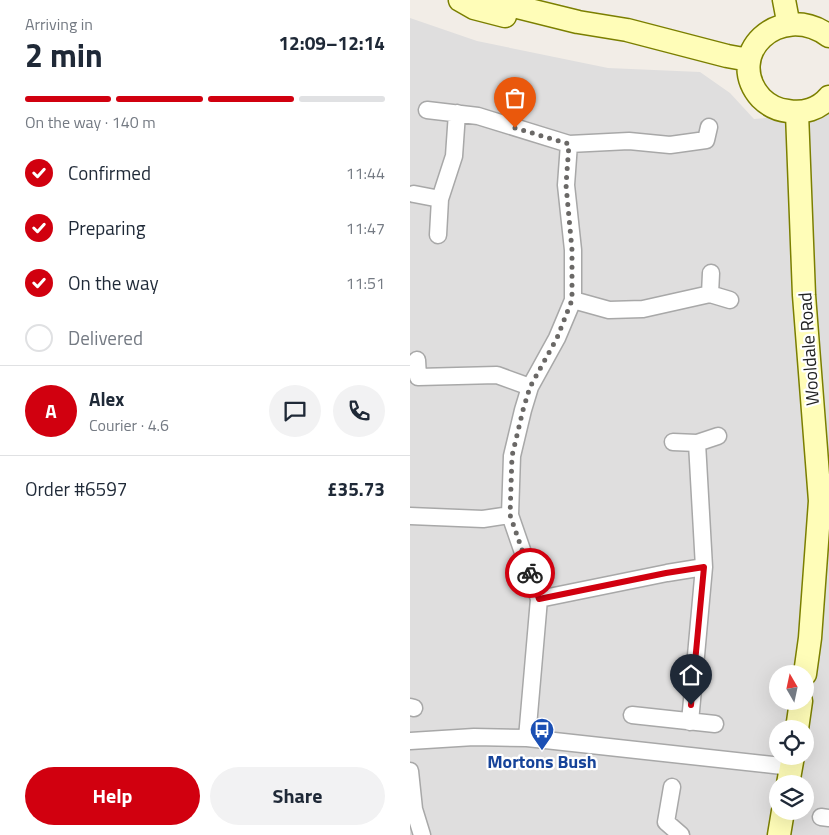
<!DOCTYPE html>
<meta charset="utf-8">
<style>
body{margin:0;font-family:"Titillium Web",sans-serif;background:#f2f2f3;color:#1f2937;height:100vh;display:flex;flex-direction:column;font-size:19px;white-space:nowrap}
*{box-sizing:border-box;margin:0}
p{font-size:16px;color:#747a83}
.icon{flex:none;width:28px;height:28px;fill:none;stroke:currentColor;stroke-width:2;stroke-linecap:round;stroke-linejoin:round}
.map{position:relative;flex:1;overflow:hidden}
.details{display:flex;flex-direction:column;background:#fff;width:410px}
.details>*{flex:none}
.needle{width:32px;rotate:351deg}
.fabs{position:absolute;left:359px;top:665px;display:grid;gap:10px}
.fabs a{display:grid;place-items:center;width:45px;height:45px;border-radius:50%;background:#fff;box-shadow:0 5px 20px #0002;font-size:25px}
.pin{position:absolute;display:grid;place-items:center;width:42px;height:42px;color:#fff;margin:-51px -21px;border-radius:50% 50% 50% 0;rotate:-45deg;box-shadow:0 0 5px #0007}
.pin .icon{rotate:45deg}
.courier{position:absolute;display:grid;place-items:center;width:50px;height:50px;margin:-25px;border:4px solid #d1000f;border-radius:50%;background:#fff;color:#222;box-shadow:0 1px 6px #0007}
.head em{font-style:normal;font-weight:700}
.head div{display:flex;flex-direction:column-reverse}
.head{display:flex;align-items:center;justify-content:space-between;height:85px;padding:0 25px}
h1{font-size:32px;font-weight:700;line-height:38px}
.bar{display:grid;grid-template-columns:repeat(4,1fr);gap:8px 5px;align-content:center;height:60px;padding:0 25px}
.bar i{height:6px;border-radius:4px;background:#e0e1e3}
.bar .current{background:#d1000f}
.bar p{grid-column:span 4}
.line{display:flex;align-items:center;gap:12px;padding:0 25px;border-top:1px solid #e0e1e3}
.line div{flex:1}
.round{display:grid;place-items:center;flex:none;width:52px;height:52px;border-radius:26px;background:#f2f2f3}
ol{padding:0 25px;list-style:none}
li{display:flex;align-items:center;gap:15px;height:55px}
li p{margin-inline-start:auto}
li .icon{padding:5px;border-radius:50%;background:#d1000f;color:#fff;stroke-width:4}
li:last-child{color:#747a83}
li i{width:28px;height:28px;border:2px solid #e0e1e3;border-radius:50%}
.cta{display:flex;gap:10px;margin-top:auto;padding:10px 25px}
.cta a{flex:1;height:58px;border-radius:30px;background:#d1000f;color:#fff;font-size:20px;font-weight:700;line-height:58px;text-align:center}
.cta a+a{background:#f2f2f3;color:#1f2937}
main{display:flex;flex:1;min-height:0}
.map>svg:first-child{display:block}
</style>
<main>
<section class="details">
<div class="head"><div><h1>2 min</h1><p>Arriving in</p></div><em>12:09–12:14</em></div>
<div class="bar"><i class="current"></i><i class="current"></i><i class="current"></i><i></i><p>On the way · 140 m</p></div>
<ol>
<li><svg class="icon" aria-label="check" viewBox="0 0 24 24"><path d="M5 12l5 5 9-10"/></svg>Confirmed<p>11:44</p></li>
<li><svg class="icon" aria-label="check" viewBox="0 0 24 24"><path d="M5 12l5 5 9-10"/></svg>Preparing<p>11:47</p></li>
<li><svg class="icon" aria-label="check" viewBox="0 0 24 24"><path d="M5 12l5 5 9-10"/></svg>On the way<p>11:51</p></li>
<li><i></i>Delivered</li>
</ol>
<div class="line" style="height:90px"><b class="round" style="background:#d1000f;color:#fff">A</b><div><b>Alex</b><p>Courier · 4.6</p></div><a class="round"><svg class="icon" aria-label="chat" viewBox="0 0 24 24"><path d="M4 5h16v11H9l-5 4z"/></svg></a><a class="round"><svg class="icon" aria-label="phone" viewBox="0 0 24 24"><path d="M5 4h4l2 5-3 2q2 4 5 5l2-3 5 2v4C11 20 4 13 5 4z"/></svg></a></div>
<div class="line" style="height:65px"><div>Order #6597</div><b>£35.73</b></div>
<div class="cta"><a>Help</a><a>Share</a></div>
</section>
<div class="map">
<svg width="419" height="835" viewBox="0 0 419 835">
<rect width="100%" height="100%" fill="#f2ede7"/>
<path fill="#dfdede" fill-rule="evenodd" d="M0,18L67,41L198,68L290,72L320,93L344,119L419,113V835H0ZM368,674H395V701H368ZM368,729H395V756H368ZM368,784H395V811H368Z"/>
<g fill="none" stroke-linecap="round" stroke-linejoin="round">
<defs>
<path id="street" d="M17,110L68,116L159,144L219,141L260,145L296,140L299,127
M4,194L30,199
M28,235L30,199L44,156L47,113
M300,294L320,300
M163,300L199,310L233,309L300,294L301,273
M7,360L8,377L87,375L120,387
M263,442L287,443L294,567L280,722
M287,443L308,436
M0,516L73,519L100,515
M129,599L257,573L294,567
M0,707L4,708
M222,715L305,724
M117,738L129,599L100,515L102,456L113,410L120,387L147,338L163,300V250L156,185L159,144
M0,741L64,737L117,738L381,767
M0,771L4,809L12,835
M262,787L256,822L271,835
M411,817L419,818"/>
<path id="secondary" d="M50,0L64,8L95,16
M79,0L168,22L217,30L317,56L339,60
M374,0L378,21
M419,36C369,0 313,55 351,98C358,105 367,110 378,111C393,114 409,109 419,97
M387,113L394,295L410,501L400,638L395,674
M387,729L391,701
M378,784L383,756
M369,835L373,811"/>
</defs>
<use href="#street" stroke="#a8a8a8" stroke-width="19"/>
<use href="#secondary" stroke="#7b7f00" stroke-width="25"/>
<use href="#street" stroke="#fff" stroke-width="16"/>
<use href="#secondary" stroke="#fffdb8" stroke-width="22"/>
</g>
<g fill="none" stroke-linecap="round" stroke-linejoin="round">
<path stroke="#6a6866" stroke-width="5" stroke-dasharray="0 9" d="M105,128L159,144L156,185L162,250V300L147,338L120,387L113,410L102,456L100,515L120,573"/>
<path stroke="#d1000f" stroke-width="6" d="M120,573L129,599L256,573L294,567L281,705"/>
</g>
<defs>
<symbol id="bus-pin" viewBox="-11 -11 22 30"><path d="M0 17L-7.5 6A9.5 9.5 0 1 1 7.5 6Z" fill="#1a4fb4" stroke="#fff"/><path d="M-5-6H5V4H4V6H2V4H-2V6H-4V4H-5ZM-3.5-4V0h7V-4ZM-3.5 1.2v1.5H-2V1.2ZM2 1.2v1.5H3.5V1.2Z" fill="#fff"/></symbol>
</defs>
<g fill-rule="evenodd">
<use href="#bus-pin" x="118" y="716" width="28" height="38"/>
</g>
<g text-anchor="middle" stroke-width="4.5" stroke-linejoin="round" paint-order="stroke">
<g font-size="18" fill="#212121" stroke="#fff">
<text transform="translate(399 349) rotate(-94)" y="6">Wooldale Road</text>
</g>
<g font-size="18" font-weight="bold" fill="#164399" stroke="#fff">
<text x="132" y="768">Mortons Bush</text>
</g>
</g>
</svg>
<div class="fabs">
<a><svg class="needle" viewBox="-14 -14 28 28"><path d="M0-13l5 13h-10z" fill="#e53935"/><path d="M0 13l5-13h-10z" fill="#747a83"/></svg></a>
<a><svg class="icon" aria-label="locate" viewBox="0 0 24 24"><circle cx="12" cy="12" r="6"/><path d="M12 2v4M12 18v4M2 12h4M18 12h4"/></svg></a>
<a><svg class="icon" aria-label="layers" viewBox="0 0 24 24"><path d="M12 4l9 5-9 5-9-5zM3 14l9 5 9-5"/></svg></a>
</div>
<div class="pin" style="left:105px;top:128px;background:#ea580c"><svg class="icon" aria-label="bag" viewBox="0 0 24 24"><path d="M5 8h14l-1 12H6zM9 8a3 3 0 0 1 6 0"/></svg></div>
<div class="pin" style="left:281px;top:705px;background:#1f2937"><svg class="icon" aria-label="home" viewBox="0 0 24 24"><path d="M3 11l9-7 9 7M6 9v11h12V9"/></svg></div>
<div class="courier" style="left:120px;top:573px"><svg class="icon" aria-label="bike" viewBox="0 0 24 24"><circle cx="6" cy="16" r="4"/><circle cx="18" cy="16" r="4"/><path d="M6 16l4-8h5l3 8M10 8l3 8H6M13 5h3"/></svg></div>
</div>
</main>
